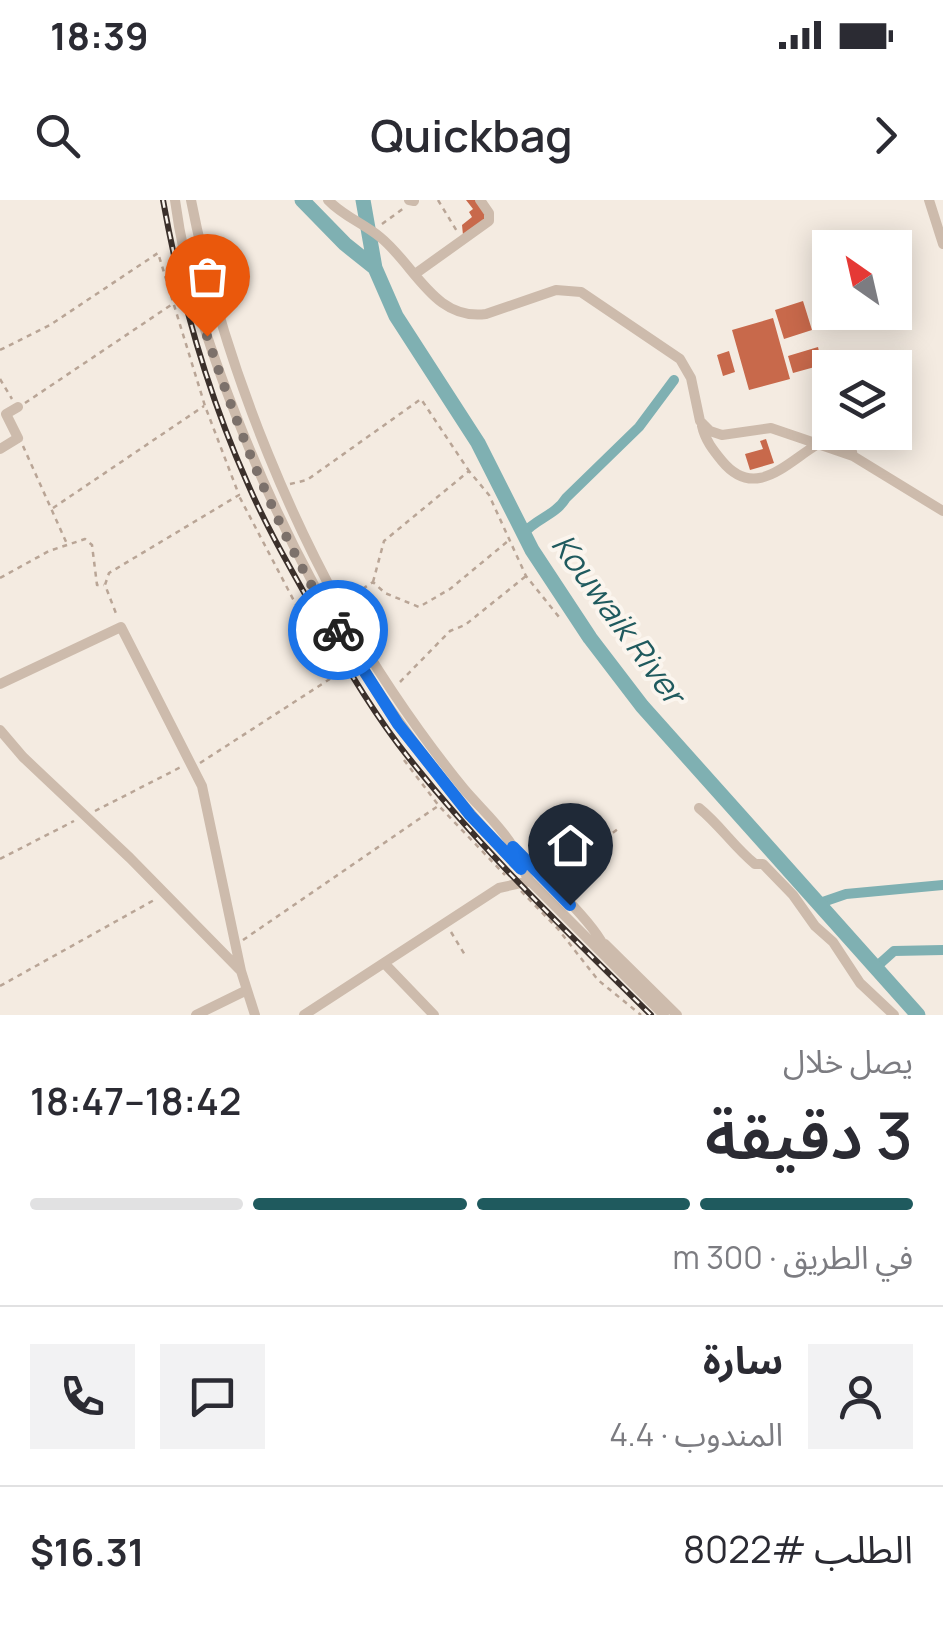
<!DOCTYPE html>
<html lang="ar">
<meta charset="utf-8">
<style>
body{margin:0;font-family:Manrope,"Noto Sans Arabic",sans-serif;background:#f2f2f3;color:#2b2b33;direction:rtl;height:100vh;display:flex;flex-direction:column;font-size:38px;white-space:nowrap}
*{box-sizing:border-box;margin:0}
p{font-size:32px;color:#7c7c81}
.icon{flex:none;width:55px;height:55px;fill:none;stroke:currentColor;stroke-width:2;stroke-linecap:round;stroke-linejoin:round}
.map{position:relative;height:815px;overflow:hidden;direction:ltr}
.drawer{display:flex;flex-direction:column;background:#fff;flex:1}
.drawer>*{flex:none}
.needle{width:65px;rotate:326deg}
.fabs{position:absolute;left:812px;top:30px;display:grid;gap:20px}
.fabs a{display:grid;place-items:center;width:100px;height:100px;border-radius:0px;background:#fff;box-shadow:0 5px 25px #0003;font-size:50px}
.pin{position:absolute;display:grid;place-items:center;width:85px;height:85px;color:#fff;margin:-102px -42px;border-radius:50% 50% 50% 0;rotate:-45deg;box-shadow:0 0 10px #0007}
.pin .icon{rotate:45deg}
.courier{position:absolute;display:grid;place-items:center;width:100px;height:100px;margin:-50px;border:8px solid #1a73e8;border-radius:50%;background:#fff;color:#222;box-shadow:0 2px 12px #0007}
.head em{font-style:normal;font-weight:600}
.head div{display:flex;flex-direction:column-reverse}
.head{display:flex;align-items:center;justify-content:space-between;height:170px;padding:0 30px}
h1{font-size:65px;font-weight:600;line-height:75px}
.bar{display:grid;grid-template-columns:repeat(4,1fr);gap:15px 10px;align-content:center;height:120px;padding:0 30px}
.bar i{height:12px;border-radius:8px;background:#e1e1e2}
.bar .selected{background:#1f5a5e}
.bar p{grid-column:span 4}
.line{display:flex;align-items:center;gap:25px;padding:0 30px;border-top:2px solid #e1e1e2}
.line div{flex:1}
.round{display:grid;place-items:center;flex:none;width:105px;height:105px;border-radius:0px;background:#f2f2f3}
.status{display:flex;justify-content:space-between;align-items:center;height:70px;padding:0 50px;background:#fff;direction:ltr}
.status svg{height:28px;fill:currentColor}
header{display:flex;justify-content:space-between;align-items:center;height:130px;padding:0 30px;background:#fff;font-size:45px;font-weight:600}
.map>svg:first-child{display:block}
</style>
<div class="status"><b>18:39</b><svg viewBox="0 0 49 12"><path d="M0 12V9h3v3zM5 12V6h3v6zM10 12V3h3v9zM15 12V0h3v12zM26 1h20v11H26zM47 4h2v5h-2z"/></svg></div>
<header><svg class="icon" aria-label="forward" viewBox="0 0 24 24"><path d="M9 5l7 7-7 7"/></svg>Quickbag<svg class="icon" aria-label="search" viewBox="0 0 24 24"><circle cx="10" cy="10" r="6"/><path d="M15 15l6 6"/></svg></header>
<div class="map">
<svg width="943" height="815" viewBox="0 0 943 815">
<rect width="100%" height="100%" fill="#f4ebe1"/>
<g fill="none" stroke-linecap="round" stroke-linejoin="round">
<path stroke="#7fb0b2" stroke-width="10" d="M523,334C536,318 555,316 566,298L639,227L674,180
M817,704L846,694L943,685
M875,768L894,751L943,750"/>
<path stroke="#7fb0b2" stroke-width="15" d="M302,0L345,44L375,68
M363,0L375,68L396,116L478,243L532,350L590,438L642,506L918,815"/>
</g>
<path fill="#c8694b" d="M466,0H477L489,17L463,35L462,25L472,17L469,12L473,9Z
M803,101L812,130L784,139L775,110Z
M773,118L790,179L749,190L732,130Z
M818,147L822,165L793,173L788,156Z
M729,151L735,172L723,176L717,155Z
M766,239L774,263L750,270L745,254L763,249L760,241Z"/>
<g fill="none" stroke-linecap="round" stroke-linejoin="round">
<path stroke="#b9a596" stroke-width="2.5" stroke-dasharray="5 5" stroke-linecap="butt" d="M438,0L458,33
M382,24L404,8
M0,150L50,125L158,53L205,206L239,295L109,373L105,385L117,416
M0,179L12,199
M25,203L174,103
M23,246L67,344
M290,284L307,280L421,199L469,271
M53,308L204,206
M0,378L49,351L85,339L92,345L97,385H104
M373,382L384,341L469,271L489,295L526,376L559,417
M346,400L373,382L385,393L419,407L450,389L508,341
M400,482L450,431L465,425L526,376
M404,560L439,606L505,675
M200,563L336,475V468L303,418L239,296
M95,611L181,567
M0,659L74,621
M557,675L618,629
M521,691L558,729L598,780L641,815
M451,732L465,755
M243,740L438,606
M0,786L156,699"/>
<path stroke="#cdbbac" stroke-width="10" d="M175,0C185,76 209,147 237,218C304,389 391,531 517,665
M191,0C223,164 298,351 392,491C414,524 438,557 464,589C479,607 501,626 513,647C520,658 521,670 530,681L499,688L304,815
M328,0C343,16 363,23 380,37C415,65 434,121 486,114L556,90L581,92L680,159L691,178L700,221L710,231L722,235L771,228L818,244L853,256L943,311
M409,0L414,1
M929,0L943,44
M415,74L489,21V13L480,0
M702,226C705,240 713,250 722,261C755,301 786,263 818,244
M847,232L853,256
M0,249L18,238L6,214L18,207
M0,484L121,427L202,586L241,771L255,815
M0,530L23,557L130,658L240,770
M699,608C720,625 734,647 755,664H763L793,695L815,726L833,742L860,783L894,815
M517,651C539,672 601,728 607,754
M530,681L664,815
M605,744L677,815
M384,763L434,815
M196,815L247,790"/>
<defs>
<path id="rail" d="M163,0C180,95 208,194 247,282C265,324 288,364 310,403C337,451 365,500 398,544C474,643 563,728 651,815"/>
</defs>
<use href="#rail" stroke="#3b302b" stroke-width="6"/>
<use href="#rail" stroke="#fbf5ee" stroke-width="2.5" stroke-dasharray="8" stroke-linecap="butt"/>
</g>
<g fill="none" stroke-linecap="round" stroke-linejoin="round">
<path stroke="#7c716b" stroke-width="10" stroke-dasharray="0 18" d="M207,136C241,238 281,340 338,430"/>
<path stroke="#1a73e8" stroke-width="12" d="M338,430L398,524L470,615L521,669L513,647L570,705"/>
</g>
<g text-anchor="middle" stroke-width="8" stroke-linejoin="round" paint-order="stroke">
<g font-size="32" font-style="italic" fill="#1f5a5e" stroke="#fbf5ee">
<text transform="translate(618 419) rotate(54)" y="11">Kouwaik River</text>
</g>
</g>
</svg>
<div class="fabs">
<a><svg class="needle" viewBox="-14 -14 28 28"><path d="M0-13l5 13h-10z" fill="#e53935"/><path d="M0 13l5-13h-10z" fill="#7c7c81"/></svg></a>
<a><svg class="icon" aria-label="layers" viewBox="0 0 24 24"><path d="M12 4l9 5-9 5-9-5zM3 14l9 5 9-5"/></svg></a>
</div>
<div class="pin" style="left:207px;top:136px;background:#ea580c"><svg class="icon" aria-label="bag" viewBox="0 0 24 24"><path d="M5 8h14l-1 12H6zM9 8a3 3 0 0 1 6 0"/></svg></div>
<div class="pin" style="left:570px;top:705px;background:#1f2937"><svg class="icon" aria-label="home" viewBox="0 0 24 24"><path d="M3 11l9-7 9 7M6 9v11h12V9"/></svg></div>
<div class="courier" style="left:338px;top:430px"><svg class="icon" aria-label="bike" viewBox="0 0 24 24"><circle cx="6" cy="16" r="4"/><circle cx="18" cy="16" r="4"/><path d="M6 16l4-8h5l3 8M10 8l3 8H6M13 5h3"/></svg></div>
</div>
<section class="drawer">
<div class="head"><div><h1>3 دقيقة</h1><p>يصل خلال</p></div><em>18:42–18:47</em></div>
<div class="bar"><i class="selected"></i><i class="selected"></i><i class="selected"></i><i></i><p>في الطريق · 300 m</p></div>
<div class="line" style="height:180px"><a class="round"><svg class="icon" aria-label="person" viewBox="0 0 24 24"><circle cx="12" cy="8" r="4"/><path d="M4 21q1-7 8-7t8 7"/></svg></a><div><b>سارة</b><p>المندوب · 4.4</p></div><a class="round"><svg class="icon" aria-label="chat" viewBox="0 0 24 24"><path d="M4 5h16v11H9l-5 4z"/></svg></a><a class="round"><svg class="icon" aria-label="phone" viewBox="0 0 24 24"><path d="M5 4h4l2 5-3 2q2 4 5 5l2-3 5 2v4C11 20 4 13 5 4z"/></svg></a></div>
<div class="line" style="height:130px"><div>الطلب #8022</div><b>$16.31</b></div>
</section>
